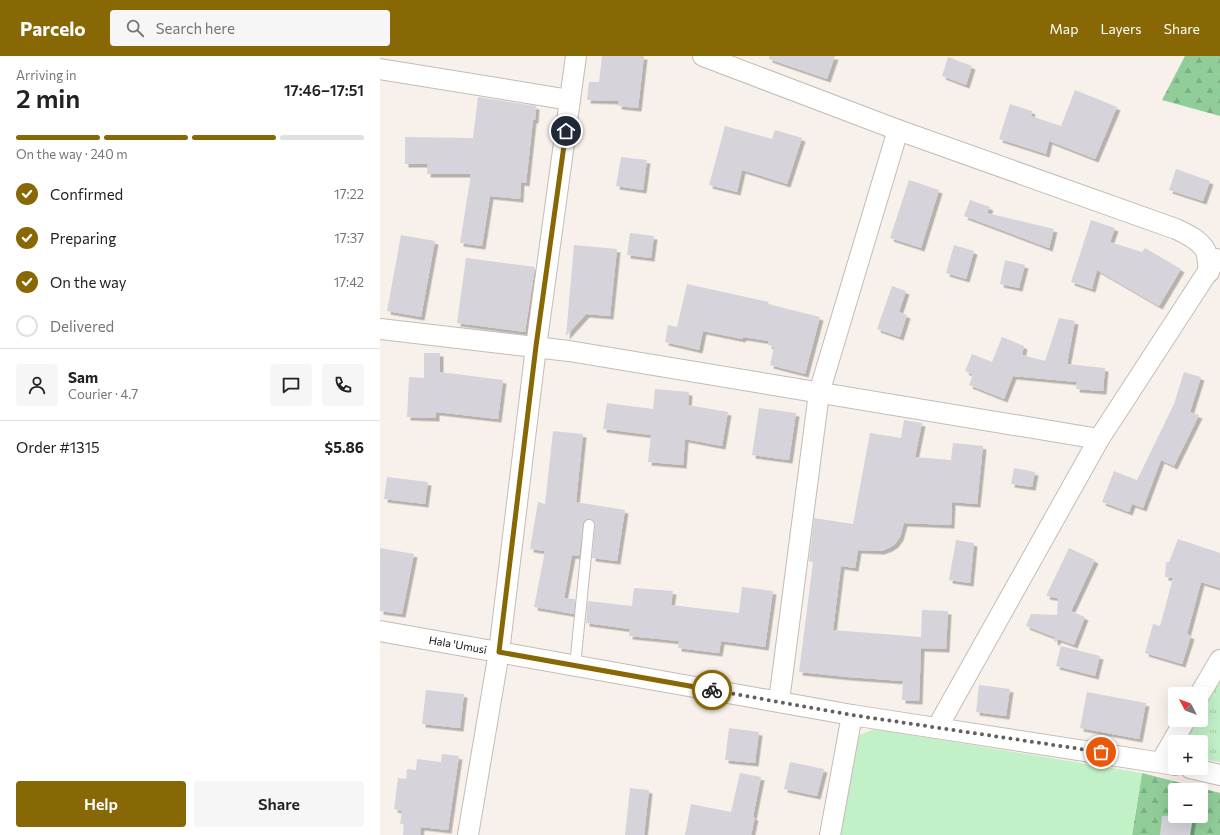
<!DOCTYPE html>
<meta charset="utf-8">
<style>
body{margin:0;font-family:Commissioner,sans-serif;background:#f6f6f6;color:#222;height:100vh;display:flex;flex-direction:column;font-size:15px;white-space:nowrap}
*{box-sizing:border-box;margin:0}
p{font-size:13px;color:#767676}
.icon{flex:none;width:22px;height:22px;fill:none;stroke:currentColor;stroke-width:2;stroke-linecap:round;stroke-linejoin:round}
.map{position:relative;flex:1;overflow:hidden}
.sheet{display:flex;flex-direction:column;background:#fff;width:380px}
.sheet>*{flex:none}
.needle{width:26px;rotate:311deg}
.buttons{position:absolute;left:788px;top:631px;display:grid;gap:8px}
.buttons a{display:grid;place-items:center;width:40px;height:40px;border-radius:4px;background:#fff;box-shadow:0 4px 16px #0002;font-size:20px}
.pin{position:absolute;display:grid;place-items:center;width:34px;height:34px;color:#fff;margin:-17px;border:2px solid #fff;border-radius:50%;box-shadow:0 1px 4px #0007}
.courier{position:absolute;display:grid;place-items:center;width:40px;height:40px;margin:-20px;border:3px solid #886804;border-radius:50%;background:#fff;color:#222;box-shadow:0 1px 5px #0007}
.head em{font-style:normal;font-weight:600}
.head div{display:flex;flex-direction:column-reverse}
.head{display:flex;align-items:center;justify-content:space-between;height:68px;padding:0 16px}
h1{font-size:26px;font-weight:600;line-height:30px}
.bar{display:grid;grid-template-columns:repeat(4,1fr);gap:6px 4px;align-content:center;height:48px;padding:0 16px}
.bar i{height:5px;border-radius:3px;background:#e0e0e0}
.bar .current{background:#886804}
.bar p{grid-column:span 4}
.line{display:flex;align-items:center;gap:10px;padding:0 16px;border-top:1px solid #e0e0e0}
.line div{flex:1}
.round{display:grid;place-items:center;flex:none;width:42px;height:42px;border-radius:4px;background:#f6f6f6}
ol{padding:0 16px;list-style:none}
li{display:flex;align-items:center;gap:12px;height:44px}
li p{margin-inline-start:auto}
li .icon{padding:4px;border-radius:50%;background:#886804;color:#fff;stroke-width:4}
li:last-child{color:#767676}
li i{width:22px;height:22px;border:2px solid #e0e0e0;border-radius:50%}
.primary-button{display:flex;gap:8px;margin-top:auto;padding:8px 16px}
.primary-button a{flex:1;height:46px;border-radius:4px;background:#886804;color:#fff;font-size:16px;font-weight:600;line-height:46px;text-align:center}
.primary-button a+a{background:#f6f6f6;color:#222}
header{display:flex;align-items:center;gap:24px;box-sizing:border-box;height:56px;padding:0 20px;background:#886804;color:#fff}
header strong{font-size:19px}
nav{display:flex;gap:22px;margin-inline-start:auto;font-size:14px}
.search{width:280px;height:36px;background:#f6f6f6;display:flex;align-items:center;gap:10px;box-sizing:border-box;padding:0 14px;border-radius:4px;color:#767676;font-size:15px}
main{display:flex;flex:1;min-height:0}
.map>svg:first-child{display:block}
</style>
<header>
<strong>Parcelo</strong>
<div class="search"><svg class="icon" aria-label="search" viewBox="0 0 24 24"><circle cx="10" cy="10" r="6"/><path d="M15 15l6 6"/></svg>Search here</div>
<nav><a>Map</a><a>Layers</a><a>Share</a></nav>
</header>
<main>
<section class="sheet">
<div class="head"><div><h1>2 min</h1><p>Arriving in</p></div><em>17:46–17:51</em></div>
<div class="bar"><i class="current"></i><i class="current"></i><i class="current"></i><i></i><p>On the way · 240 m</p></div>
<ol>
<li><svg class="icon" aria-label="check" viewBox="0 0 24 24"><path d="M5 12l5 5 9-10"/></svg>Confirmed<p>17:22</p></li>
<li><svg class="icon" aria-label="check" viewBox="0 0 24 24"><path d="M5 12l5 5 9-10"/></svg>Preparing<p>17:37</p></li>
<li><svg class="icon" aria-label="check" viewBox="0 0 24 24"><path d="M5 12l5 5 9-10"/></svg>On the way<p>17:42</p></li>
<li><i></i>Delivered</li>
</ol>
<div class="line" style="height:72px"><a class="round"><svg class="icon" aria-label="person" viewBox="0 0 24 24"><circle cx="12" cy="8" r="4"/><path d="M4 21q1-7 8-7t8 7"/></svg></a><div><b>Sam</b><p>Courier · 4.7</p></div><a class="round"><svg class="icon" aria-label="chat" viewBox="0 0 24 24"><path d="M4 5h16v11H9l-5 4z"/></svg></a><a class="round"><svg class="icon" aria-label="phone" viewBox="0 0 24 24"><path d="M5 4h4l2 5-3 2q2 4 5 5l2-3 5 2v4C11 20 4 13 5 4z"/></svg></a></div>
<div class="line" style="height:52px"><div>Order #1315</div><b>$5.86</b></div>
<div class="primary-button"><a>Help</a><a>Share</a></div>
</section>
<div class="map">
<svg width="840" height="779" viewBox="0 0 840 779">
<defs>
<pattern id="grass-tufts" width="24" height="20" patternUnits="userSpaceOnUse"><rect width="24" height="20" fill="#c2f0c7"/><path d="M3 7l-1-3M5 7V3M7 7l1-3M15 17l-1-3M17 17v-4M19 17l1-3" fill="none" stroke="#a6cdaa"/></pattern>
<pattern id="forest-firs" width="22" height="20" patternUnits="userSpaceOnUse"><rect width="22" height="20" fill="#91cd99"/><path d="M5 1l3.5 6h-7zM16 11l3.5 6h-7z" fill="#7caf83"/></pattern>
<filter id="shadow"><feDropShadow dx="3.5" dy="3.5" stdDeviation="0" flood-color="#0004"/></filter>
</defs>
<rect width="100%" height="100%" fill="#f8f1eb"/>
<path fill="url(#grass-tufts)" d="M840,622V706L821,703V686H804L816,664H821V655Z"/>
<path fill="url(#forest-firs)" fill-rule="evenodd" d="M805,0H840V60L782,44Z
M762,717L840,737V779H752ZM795,734H821V760H795Z"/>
<path fill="#c2f0c7" d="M494,673L762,717L752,779H458L475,681Z"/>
<path fill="#d6d3da" filter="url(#shadow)" d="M222,0H264L258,52L238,50L239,45L207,44L209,26H219Z
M389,0H455L447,23L389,3Z
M568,1L592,10L586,29L562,20Z
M695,34L737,51L715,103L669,85L666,98L619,83L630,48L652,55L651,60L681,70Z
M98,41L156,50L155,64H153L146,127L141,126L140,143L110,140L102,190L80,187L91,118H47L48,108H25V81L93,82Z
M345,70L392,83L395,74L422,82L407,128L362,114L357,136L329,129Z
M241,101L267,104L263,134L236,130Z
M796,113L830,125L823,145L789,134Z
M529,124L559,134L541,192L510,182Z
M590,144L610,151L607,157L674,173L669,192L584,160Z
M711,164L735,172L730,186L762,196L765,192L801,213L779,250L717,214L712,233L691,226Z
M250,177L274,180L271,202L247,199Z
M21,179L55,185L41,261L7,255Z
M194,189L237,193L230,260L206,258L186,280Z
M574,189L594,195L586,223L566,217Z
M86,202L155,211L145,276L77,267Z
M625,204L645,209L639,232L620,228Z
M307,228L389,246L388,248L440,261L425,318L390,309L394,291L388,289L389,285L363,281L362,283L323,275L319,294L285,286L288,269L297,271Z
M512,230L526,235L519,256L527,259L520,281L497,273Z
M679,262L695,265L687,308L725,312L723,335L696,333L697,326L633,320L624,343L589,329L593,319L585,315L592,298L612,306L622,281L644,290L642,299L665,305Z
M44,297H60V316L123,324L118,363L56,356V362L27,361L29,321L44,322Z
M804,316L821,321L810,356L819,359L794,410L781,404L763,452L752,448L749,456L722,446L734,415L757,424L794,348Z
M275,333L309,336L308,349L348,356L342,390L305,383L303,409L268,406L271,379L223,373L227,347L273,353Z
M379,352L416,357L409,404L372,399Z
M524,364L542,367L535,401L571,404L573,387L603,390L597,448L572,446L571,469L524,467L520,481L515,488L509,492L501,495L478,494L475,512L461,510L453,574L541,581L542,554L568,555L566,593L541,592L539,645L522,644L523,625L468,621L419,616L433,506L429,505L434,462L473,468L490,377L521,382Z
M173,375L203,378L196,446L245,454L237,505L212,502L215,467L212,464L209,463L204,466L199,500L192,499L184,542L195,543L194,558L154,551L165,495L150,493L158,446L165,448Z
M634,412L655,416L652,431L631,428Z
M7,421L48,426L45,448L4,443Z
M798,483L840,497V532L821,526L807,578L811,580L802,608L765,597L773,568L780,570L793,522L785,521L786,506H789Z
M576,484L594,487L590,527L569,524Z
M0,492L34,498L22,558L0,555Z
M689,492L715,504L691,555L705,561L694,589L678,583L676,586L674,585V581L646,570L651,558L677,559L678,542L666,540Z
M362,531L393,535L385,591L341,585L339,597L298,592L299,585L249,580L250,573L206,567L208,545L252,550L254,532L293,535L291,549L359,557Z
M681,590L720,600L715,620L676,610Z
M599,629L630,633L626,660L596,656Z
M46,634L84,638L80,672L42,668Z
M707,636L766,647L759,683L700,672Z
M349,672L379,676L375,707L345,704Z
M62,698L79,700L68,774L41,771L40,779H23L24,768H20L22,755L14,753L18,722L26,723L27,713L36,714L37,703L61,706Z
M410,706L444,713L437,740L404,733Z
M360,717L381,721L373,761H375L371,779H305L311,748L351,756Z
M250,732L269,734L264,779H245Z
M782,760H813L810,779H780Z"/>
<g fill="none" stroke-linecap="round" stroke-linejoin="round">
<defs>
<path id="service" d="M195,610L209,469"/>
<g id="minor">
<path d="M323,0L518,74L796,173C807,178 824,186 827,199C828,205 828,210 829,216"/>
<path d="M0,13L190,44"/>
<path d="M0,273L189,295L719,383L557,672"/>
<path d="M719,383L836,203"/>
<path id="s1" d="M0,575L472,659L795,709"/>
<path d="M820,638L840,604"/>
<path d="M399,645L439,337L518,74"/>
<path d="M781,706L805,664"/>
<path d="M810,712L840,719"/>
<path d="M88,779L119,596L156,291L196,0"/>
<path d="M450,779L472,659"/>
</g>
</defs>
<use href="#service" stroke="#c2bcb5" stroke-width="12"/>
<use href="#minor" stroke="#c2bcb5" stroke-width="22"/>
<use href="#service" stroke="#fff" stroke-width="10"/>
<use href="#minor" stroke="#fff" stroke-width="20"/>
</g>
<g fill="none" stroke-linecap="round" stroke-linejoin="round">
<path stroke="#635f5c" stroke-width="4" stroke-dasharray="0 7.2" d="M332,634L472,659L721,696"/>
<path stroke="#886804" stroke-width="5" d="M186,75L156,290L119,596L332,634"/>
</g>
<g text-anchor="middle" stroke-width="3" stroke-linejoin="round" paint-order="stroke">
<g font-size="11" fill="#13110f" stroke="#fff">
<text dy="4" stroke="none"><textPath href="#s1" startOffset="79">Hala 'Umusi</textPath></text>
</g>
</g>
</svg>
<div class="buttons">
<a><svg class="needle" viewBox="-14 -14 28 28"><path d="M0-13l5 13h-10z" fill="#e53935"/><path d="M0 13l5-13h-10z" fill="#767676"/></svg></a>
<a>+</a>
<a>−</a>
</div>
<div class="pin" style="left:721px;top:696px;background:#ea580c"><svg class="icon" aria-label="bag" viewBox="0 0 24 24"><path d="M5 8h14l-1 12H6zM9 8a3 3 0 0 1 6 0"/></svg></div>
<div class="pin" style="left:186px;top:75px;background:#1f2937"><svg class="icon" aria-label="home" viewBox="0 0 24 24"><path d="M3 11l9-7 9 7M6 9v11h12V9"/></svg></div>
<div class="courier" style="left:332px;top:634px"><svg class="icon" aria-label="bike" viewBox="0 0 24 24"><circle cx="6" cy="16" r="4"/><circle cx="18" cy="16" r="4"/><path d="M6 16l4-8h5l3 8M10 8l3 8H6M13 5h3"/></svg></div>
</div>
</main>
